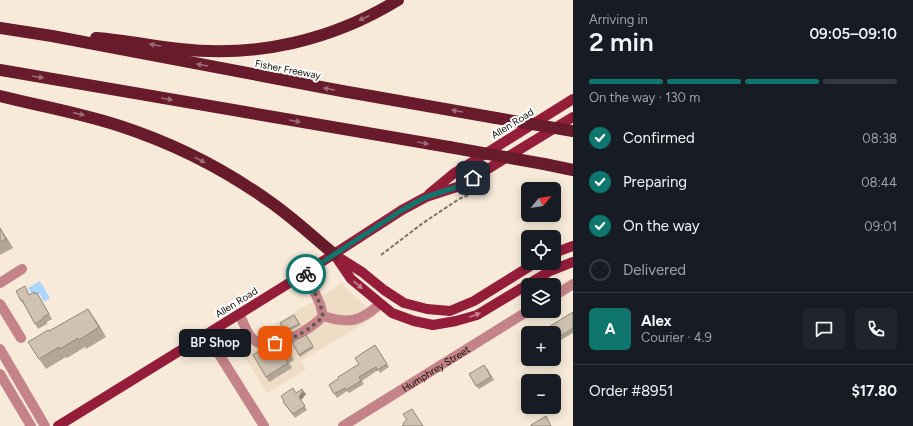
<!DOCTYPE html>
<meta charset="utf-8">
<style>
body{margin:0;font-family:Figtree,sans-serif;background:#20242c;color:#f1f3f6;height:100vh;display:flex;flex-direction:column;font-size:15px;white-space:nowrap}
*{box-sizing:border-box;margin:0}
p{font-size:13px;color:#9ea1a6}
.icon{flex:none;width:22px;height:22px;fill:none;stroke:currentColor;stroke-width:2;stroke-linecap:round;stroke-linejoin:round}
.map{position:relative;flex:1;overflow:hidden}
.panel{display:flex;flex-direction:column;background:#171b24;width:340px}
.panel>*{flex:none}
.needle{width:26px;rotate:60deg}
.tools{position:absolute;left:521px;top:182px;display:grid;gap:8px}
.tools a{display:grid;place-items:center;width:40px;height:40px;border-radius:6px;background:#171b24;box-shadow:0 2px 10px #0003;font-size:20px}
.pin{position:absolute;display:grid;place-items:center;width:34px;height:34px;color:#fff;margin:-17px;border-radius:8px;box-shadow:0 2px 6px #0006}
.courier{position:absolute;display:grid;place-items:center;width:40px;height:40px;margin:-20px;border:3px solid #0f766e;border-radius:50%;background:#fff;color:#222;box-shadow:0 1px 5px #0007}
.bubble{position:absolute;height:28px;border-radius:6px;background:#171b24;box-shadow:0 2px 10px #0003;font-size:13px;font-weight:600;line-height:28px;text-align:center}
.overview em{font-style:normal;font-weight:600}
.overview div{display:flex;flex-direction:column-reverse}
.overview{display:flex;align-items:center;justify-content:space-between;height:68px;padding:0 16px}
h1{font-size:26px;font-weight:600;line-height:30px}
.bar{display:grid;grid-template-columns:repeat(4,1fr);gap:6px 4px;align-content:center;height:48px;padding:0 16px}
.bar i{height:5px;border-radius:3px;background:#363941}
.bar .selected{background:#0f766e}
.bar p{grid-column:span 4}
.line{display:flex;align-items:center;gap:10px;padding:0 16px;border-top:1px solid #363941}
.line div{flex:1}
.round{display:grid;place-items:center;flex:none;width:42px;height:42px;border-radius:6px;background:#20242c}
ol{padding:0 16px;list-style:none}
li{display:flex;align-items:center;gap:12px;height:44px}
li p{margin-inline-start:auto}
li .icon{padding:4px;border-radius:50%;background:#0f766e;color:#fff;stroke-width:4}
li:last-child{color:#9ea1a6}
li i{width:22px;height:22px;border:2px solid #363941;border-radius:50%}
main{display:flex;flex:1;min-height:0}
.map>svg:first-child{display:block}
</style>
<main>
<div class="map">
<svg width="573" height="426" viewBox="0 0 573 426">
<rect width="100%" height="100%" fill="#f7ead8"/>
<path fill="#eedcc4" d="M341,283L376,316L301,361L306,369L267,393L238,346L337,287Z"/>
<path fill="#acd5ff" d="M40,281L50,298L44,302L40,294L34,297L28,288Z"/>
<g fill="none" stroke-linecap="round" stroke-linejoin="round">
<path stroke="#7e756a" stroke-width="2" stroke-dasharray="4 2" stroke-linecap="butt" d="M381,255L423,223L459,199L471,194L487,182"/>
<g stroke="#c48389" stroke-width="10">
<path d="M0,283L22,269"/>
<path d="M554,296L573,284"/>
<path d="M0,304L21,338"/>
<path d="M239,314C243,321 246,331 251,337C266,357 311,330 323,316L320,304L306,273"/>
<path d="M323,316C349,324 360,322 380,304"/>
<path d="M207,335L264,426"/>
<path d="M0,349L45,426"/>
<path d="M0,374L31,426"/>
<path id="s1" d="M343,426L528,311"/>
</g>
<path stroke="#941d3a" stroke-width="10" d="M429,194L453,174L573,99
M554,253L573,246
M334,254L351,279L392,313L414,321L433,325L456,321L477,315L550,271L573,262
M338,257L362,272L384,290L404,303L427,309L450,311L474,301L535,263
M58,426L286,285L402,210L426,197L460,186L573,117"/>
<path stroke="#681b2b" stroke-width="12" d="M0,28L52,36L342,91L496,118
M96,38C125,40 152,46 180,49C257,58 333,40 398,0
M0,70L449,147
M0,96C40,106 81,113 120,126C172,143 222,168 266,199C290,215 312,236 334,254
M544,164L573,170"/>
<path stroke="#681b2b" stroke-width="12" d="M496,118L573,131
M449,147L544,164"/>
</g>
<path fill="#b2a797" d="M0,228L13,248L0,255Z
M37,293L52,319L47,322V324L38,329L35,324L25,306L21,301L30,294Z
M88,309L106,337L86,349L85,347L67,358L66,357L46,369L39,359L49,331Z
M573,312V333L554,344V333Z
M294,315L301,325L286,333L280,323Z
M306,335L314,348L300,357L292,342Z
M375,345L389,367L380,373L378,370L362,381L364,384L349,393L347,391L337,398L329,385L359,364Z
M253,355H291L294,360L289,363L292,368L269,382Z
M487,368L494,380L479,389L476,386Z
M303,391L306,394L301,400L307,410L295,418L283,402L296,393Z"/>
<path fill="#91887b" d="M0,228L13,248L6,239Z
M88,309L95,319L106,337L99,327Z
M303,391L306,394L301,400L307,410L299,397Z"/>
<path fill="#cfc2b0" stroke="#91887b" d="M0,228L6,239L0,242Z
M25,286L29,295L34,292L35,294L37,293L49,314L43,317L44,318L35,324L22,300L21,301L16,291Z
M88,309L99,327L79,340L78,338L60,349L59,347L39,359L28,342L48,330L49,331Z
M573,312V328L566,333L554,339V333H539Z
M294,315L299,324L285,331L280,323Z
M306,335L313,346L299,355L292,342Z
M528,337V350L523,341Z
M375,345L387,364L377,370L376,367L359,377L361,381L346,390L345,388L334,394L329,385L339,378L338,377L359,364L355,358Z
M262,349L291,355L286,358L288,363L266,377L253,355Z
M484,365L491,377L476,386L469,374Z
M293,388L296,393L302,389L303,391L299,397L305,406L293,414L283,402L284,401L281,396Z
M412,409L423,426H402L404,425L403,423L407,420L403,414Z
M546,416L551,426H531V425Z"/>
<defs><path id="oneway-solid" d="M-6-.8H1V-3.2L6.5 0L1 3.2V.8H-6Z"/></defs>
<g fill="#9d6b75">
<use href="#oneway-solid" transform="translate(364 18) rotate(155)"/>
<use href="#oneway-solid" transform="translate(155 45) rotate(-171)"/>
<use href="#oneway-solid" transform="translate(202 65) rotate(-169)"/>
<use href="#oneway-solid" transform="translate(38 77) rotate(10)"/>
<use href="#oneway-solid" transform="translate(329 89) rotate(-169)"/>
<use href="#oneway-solid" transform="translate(167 99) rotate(10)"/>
<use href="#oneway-solid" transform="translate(457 111) rotate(-170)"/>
<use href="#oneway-solid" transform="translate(79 114) rotate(13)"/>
<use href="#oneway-solid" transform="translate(295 121) rotate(10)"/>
<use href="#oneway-solid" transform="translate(423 143) rotate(10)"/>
<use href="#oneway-solid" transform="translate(200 160) rotate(27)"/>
</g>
<g fill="#c48393">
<use href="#oneway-solid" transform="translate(358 285) rotate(40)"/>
<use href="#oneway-solid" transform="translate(475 315) rotate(-21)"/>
</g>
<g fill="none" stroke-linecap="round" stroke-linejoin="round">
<path stroke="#625a51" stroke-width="4" stroke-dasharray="0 7.2" d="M275,343C292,340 312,329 323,316L320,304L306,274"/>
<path stroke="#0f766e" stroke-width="5" d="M306,274V273L402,210L426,197L460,186L473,178"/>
</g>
<g text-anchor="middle" stroke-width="4" stroke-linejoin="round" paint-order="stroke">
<g font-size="10" fill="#120d08" stroke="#fff">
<text transform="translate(288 69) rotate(11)" y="4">Fisher Freeway</text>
<text transform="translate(512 123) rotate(-32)" y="4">Allen Road</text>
<text transform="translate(236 302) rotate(-32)" y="4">Allen Road</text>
<text dy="4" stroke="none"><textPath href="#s1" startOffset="109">Humphrey Street</textPath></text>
</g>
</g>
</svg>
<div class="tools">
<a><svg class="needle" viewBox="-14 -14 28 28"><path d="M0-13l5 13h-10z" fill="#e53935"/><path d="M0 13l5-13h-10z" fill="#9ea1a6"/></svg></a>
<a><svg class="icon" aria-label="locate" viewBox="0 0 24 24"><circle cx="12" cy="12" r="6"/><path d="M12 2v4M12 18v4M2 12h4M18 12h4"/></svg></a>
<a><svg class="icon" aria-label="layers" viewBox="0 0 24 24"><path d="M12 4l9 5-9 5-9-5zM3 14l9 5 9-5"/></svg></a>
<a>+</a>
<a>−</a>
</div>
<div class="pin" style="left:275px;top:343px;background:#ea580c"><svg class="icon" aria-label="bag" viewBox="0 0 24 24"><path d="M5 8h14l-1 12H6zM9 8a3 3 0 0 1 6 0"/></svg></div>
<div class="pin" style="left:473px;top:178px;background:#1f2937"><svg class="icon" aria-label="home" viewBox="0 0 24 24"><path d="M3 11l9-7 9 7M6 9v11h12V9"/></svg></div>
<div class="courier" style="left:306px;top:274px"><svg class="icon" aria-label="bike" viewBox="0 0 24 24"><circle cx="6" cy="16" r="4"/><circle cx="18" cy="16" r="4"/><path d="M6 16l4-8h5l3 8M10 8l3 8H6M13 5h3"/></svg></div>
<div class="bubble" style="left:179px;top:329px;width:72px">BP Shop</div>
</div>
<section class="panel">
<div class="overview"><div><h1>2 min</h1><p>Arriving in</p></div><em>09:05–09:10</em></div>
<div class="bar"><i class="selected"></i><i class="selected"></i><i class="selected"></i><i></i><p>On the way · 130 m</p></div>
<ol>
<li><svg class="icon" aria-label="check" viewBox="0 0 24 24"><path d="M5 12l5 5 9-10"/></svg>Confirmed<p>08:38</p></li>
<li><svg class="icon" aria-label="check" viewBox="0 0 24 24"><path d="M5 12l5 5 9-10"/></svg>Preparing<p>08:44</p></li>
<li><svg class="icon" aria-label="check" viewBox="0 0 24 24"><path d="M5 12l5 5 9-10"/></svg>On the way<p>09:01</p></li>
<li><i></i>Delivered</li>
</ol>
<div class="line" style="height:72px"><b class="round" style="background:#0f766e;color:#fff">A</b><div><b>Alex</b><p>Courier · 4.9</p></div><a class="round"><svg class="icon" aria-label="chat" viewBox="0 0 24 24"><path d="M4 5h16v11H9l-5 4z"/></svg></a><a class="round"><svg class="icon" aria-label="phone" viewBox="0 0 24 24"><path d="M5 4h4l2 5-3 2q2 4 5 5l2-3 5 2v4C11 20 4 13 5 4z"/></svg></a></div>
<div class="line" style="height:52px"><div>Order #8951</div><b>$17.80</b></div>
</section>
</main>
